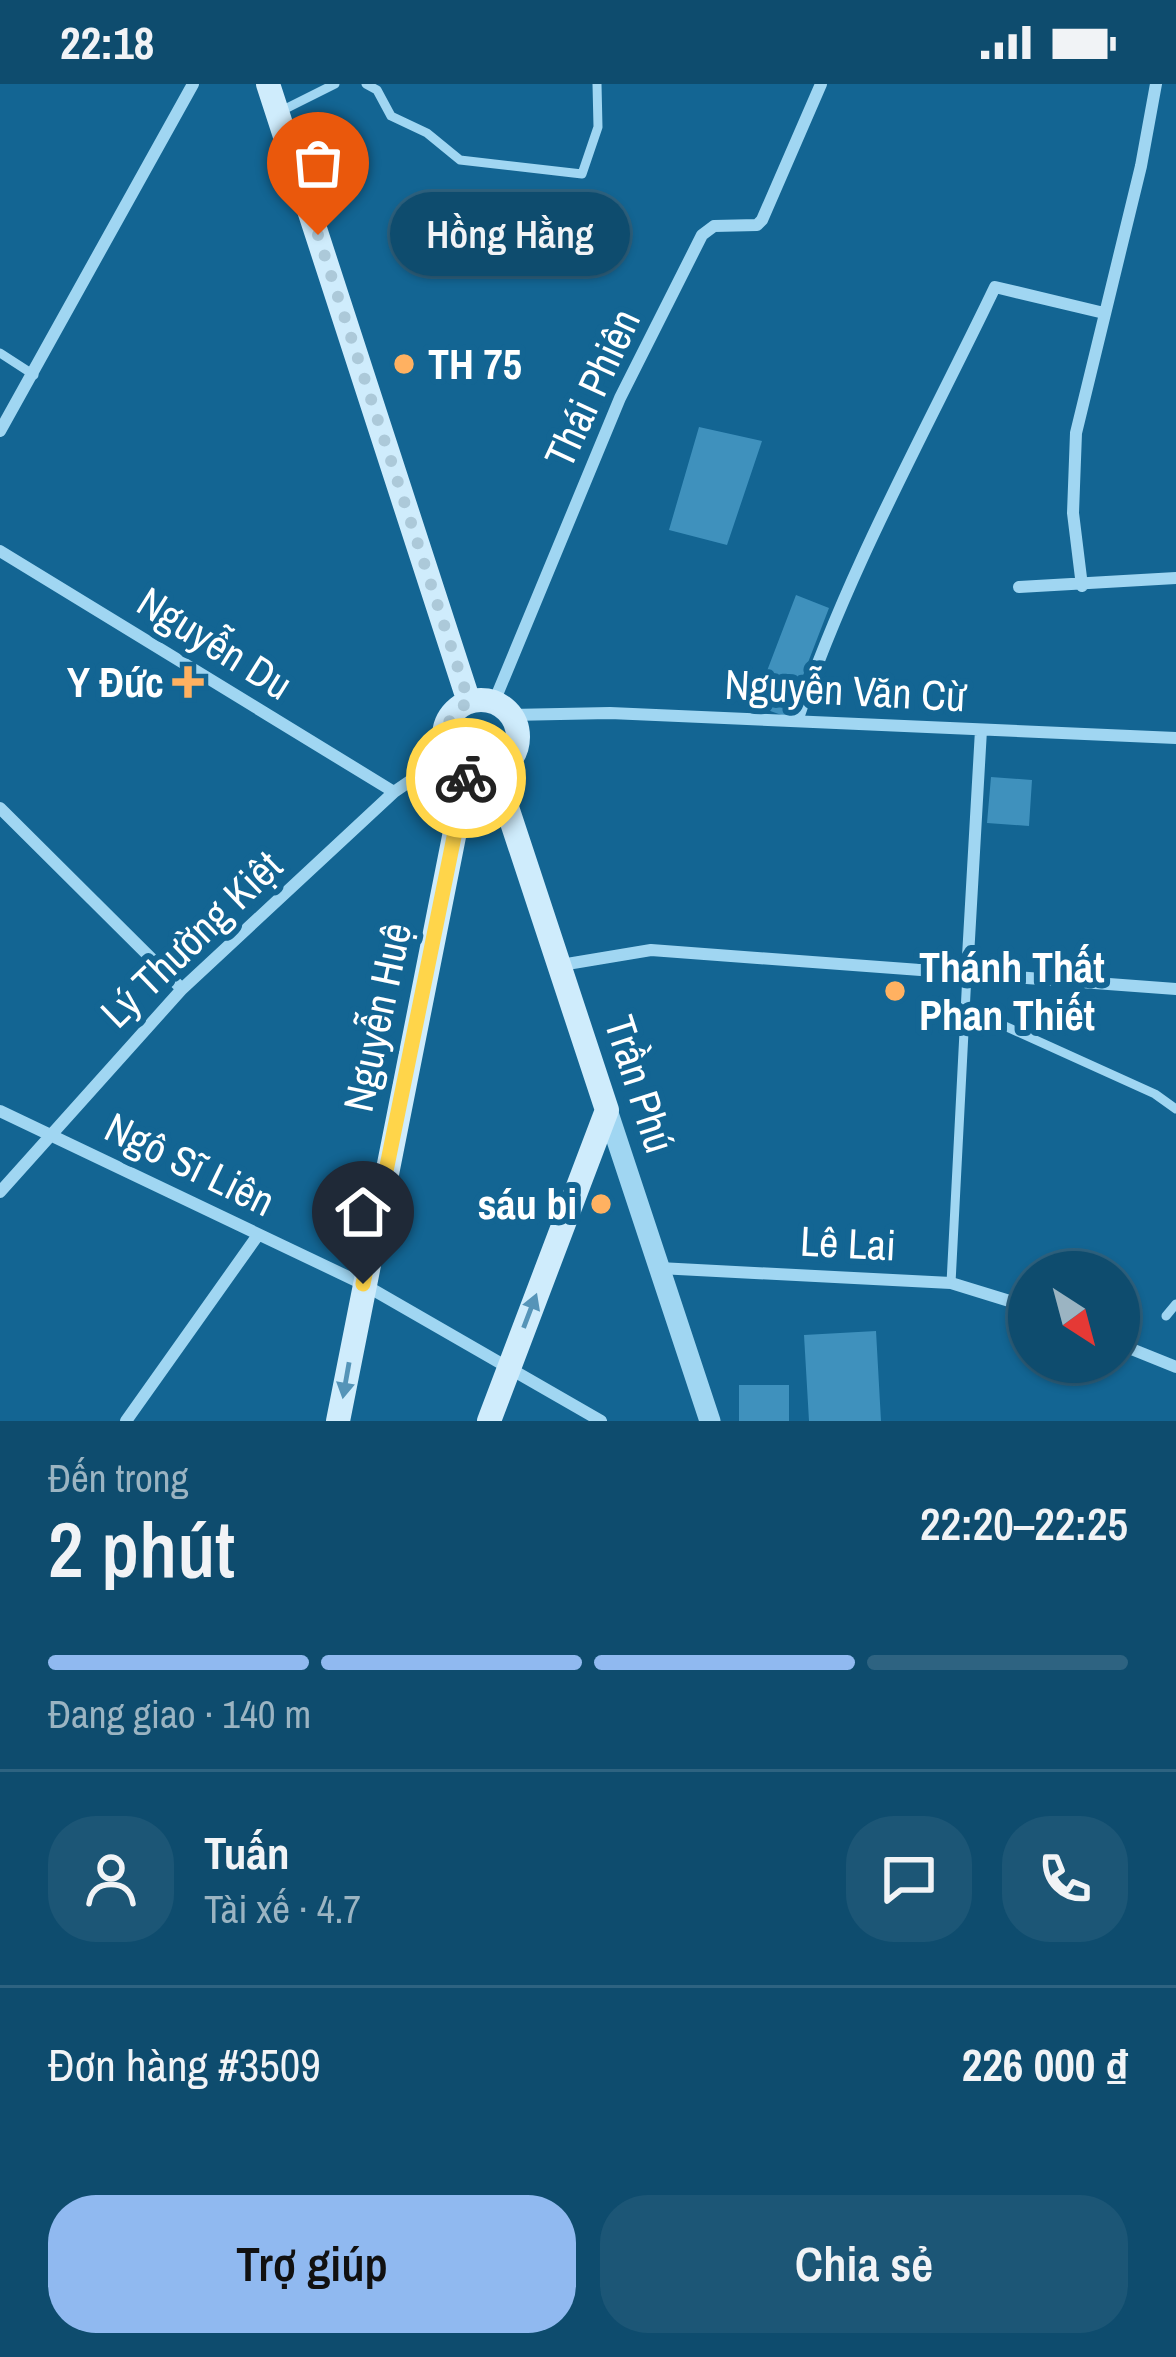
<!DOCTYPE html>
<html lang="vi">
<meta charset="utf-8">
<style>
body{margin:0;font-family:"Archivo Narrow",sans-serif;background:#1c5676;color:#f1f3f6;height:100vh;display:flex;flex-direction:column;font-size:45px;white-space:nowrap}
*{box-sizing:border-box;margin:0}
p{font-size:39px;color:#9bb4c2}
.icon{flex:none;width:66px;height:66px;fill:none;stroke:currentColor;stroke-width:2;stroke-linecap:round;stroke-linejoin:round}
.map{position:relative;height:1337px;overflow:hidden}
.panel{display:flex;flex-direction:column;background:#0e4c6e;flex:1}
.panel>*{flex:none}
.needle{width:78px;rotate:144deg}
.controls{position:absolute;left:1008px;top:1167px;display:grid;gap:24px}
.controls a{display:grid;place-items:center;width:132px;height:132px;border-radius:50%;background:#0e4c6e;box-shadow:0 3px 9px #0004,0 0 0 3px #2e6381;font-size:60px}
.pin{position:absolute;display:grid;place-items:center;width:102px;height:102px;color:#fff;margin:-123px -51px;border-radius:50% 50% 50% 0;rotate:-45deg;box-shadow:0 0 12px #0007}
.pin .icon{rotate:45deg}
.courier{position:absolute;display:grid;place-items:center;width:120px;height:120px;margin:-60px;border:9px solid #ffd54a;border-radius:50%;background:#fff;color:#222;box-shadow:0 3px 15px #0007}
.bubble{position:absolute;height:84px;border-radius:42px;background:#0e4c6e;box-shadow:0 3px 9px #0004,0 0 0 3px #2e6381;font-size:39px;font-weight:600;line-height:84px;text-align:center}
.overview em{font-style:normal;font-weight:600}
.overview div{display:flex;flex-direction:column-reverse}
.overview{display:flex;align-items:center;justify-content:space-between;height:204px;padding:0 48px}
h1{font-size:78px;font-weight:600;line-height:90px}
.bar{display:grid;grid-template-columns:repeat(4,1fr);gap:18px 12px;align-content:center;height:144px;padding:0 48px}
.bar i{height:15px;border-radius:9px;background:#2e6381}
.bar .selected{background:#90b9f0}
.bar p{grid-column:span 4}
.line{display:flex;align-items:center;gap:30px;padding:0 48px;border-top:3px solid #2e6381}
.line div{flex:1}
.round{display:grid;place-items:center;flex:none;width:126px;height:126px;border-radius:48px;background:#1c5676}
.primary-button{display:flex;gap:24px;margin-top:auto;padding:24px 48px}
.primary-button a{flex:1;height:138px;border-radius:48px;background:#90b9f0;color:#111;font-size:48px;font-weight:600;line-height:138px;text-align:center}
.primary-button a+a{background:#1c5676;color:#f1f3f6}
.status{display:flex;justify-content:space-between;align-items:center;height:84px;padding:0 60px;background:#0e4c6e;direction:ltr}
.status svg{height:33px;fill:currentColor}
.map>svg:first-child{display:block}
</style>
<div class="status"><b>22:18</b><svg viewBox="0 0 49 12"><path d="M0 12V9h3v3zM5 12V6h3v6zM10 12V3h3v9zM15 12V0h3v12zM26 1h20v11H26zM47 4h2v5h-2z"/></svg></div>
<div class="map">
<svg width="1176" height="1337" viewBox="0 0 1176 1337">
<rect width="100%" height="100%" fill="#136593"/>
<path fill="#3f91bd" d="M699,343L762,357L727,461L669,446Z
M796,511L829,524L787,633L754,621Z
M991,693L1032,696L1029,742L987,739Z
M876,1247L881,1337H809L804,1251Z
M739,1301H789V1337H739Z"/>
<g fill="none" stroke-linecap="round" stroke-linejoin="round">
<path stroke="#a0d6f2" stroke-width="9" d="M366,0L377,6L391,32L427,49L460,76L582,90L598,43L597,0
M281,27L335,0
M0,269L34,291
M965,924L1155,1010L1176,1025
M951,1199L967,890
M1166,1232L1176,1220"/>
<path stroke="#a0d6f2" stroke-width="12" d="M0,347L193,0
M0,467L394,708
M1082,502L1073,429L1076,349L1141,82L1156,0
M1019,503L1176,494
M494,618L620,314L702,151L714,142L757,141L762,136L821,0
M510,631L610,629L1176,654
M797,637C848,485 926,347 995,203L1104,229
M0,724L182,905
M561,881L651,866L1176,905
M967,890L981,646
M0,1027L363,1200L601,1337
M0,1108L182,905L394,708L448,671
M659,1184L951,1199L1029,1223
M1119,1260L1176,1283
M126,1337L258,1151"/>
<path stroke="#a0d6f2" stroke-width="21" d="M607,1026L710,1337"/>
<path stroke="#cfecfc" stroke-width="24" d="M268,0L469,618
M444 653a37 37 0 1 1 74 0a37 37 0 1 1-74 0Z
M338,1337L467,687
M489,1337L607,1026L495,687"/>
</g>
<defs><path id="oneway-solid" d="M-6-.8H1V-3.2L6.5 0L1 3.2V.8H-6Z" transform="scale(3)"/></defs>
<g fill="#5594b8">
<use href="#oneway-solid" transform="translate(530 1227) rotate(-69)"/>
<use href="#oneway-solid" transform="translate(346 1296) rotate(100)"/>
</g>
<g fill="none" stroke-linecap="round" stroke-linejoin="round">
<path stroke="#acc9d9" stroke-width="12" stroke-dasharray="0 21.6" d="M318,151L469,618C439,635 436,669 467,687L466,694"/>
<path stroke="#ffd54a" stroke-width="15" d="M363,1200L466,694"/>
</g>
<g fill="#ffb161" stroke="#136593" stroke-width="4.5">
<circle cx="404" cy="280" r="12"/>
<path d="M182 580h12v12h12v12h-12v12h-12v-12h-12v-12h12z"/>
<circle cx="895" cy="907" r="12"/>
<circle cx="601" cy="1120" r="12"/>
</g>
<g text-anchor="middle" stroke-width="12" stroke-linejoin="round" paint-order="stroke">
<g font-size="42" font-weight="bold" fill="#fff" stroke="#136593" text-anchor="start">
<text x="428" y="295">TH 75</text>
<text x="164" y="613" text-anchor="end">Y Đức</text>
<text x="919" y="898">Thánh Thất<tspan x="919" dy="48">Phan Thiết</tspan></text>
<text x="577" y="1135" text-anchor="end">sáu bi</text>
</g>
<g font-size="42" fill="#fff" stroke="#136593">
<text transform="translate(592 304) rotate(-65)" y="15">Thái Phiên</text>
<text transform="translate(215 559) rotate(32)" y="15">Nguyễn Du</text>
<text transform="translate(845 606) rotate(3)" y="15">Nguyễn Văn Cừ</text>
<text transform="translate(191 855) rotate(-44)" y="15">Lý Thường Kiệt</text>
<text transform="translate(377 933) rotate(-78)" y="15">Nguyễn Huệ</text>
<text transform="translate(640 1000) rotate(72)" y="15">Trần Phú</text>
<text transform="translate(190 1080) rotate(26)" y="15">Ngô Sĩ Liên</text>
<text transform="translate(848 1159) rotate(3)" y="15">Lê Lai</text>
</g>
</g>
</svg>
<div class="controls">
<a><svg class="needle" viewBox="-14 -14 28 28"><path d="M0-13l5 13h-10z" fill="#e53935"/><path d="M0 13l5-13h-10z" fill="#9bb4c2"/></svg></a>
</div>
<div class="pin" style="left:318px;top:151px;background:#ea580c"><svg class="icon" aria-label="bag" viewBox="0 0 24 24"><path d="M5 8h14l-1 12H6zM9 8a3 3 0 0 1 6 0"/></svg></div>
<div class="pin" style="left:363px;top:1200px;background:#1f2937"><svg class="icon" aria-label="home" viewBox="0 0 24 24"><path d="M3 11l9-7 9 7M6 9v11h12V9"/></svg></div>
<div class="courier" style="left:466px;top:694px"><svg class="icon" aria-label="bike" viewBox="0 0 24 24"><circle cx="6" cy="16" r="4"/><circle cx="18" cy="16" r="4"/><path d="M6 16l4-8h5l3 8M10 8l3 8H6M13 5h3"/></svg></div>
<div class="bubble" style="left:390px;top:108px;width:240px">Hồng Hằng</div>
</div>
<section class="panel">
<div class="overview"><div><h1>2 phút</h1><p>Đến trong</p></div><em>22:20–22:25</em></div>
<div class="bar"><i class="selected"></i><i class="selected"></i><i class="selected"></i><i></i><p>Đang giao · 140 m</p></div>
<div class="line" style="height:216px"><a class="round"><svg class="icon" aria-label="person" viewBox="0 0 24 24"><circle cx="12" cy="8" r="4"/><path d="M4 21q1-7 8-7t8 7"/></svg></a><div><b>Tuấn</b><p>Tài xế · 4.7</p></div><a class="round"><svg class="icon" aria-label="chat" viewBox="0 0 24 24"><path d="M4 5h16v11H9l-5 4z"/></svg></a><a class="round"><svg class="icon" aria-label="phone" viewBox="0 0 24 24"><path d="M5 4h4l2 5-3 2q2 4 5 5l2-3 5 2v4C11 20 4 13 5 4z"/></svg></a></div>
<div class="line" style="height:156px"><div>Đơn hàng #3509</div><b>226 000 ₫</b></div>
<div class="primary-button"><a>Trợ giúp</a><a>Chia sẻ</a></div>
</section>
